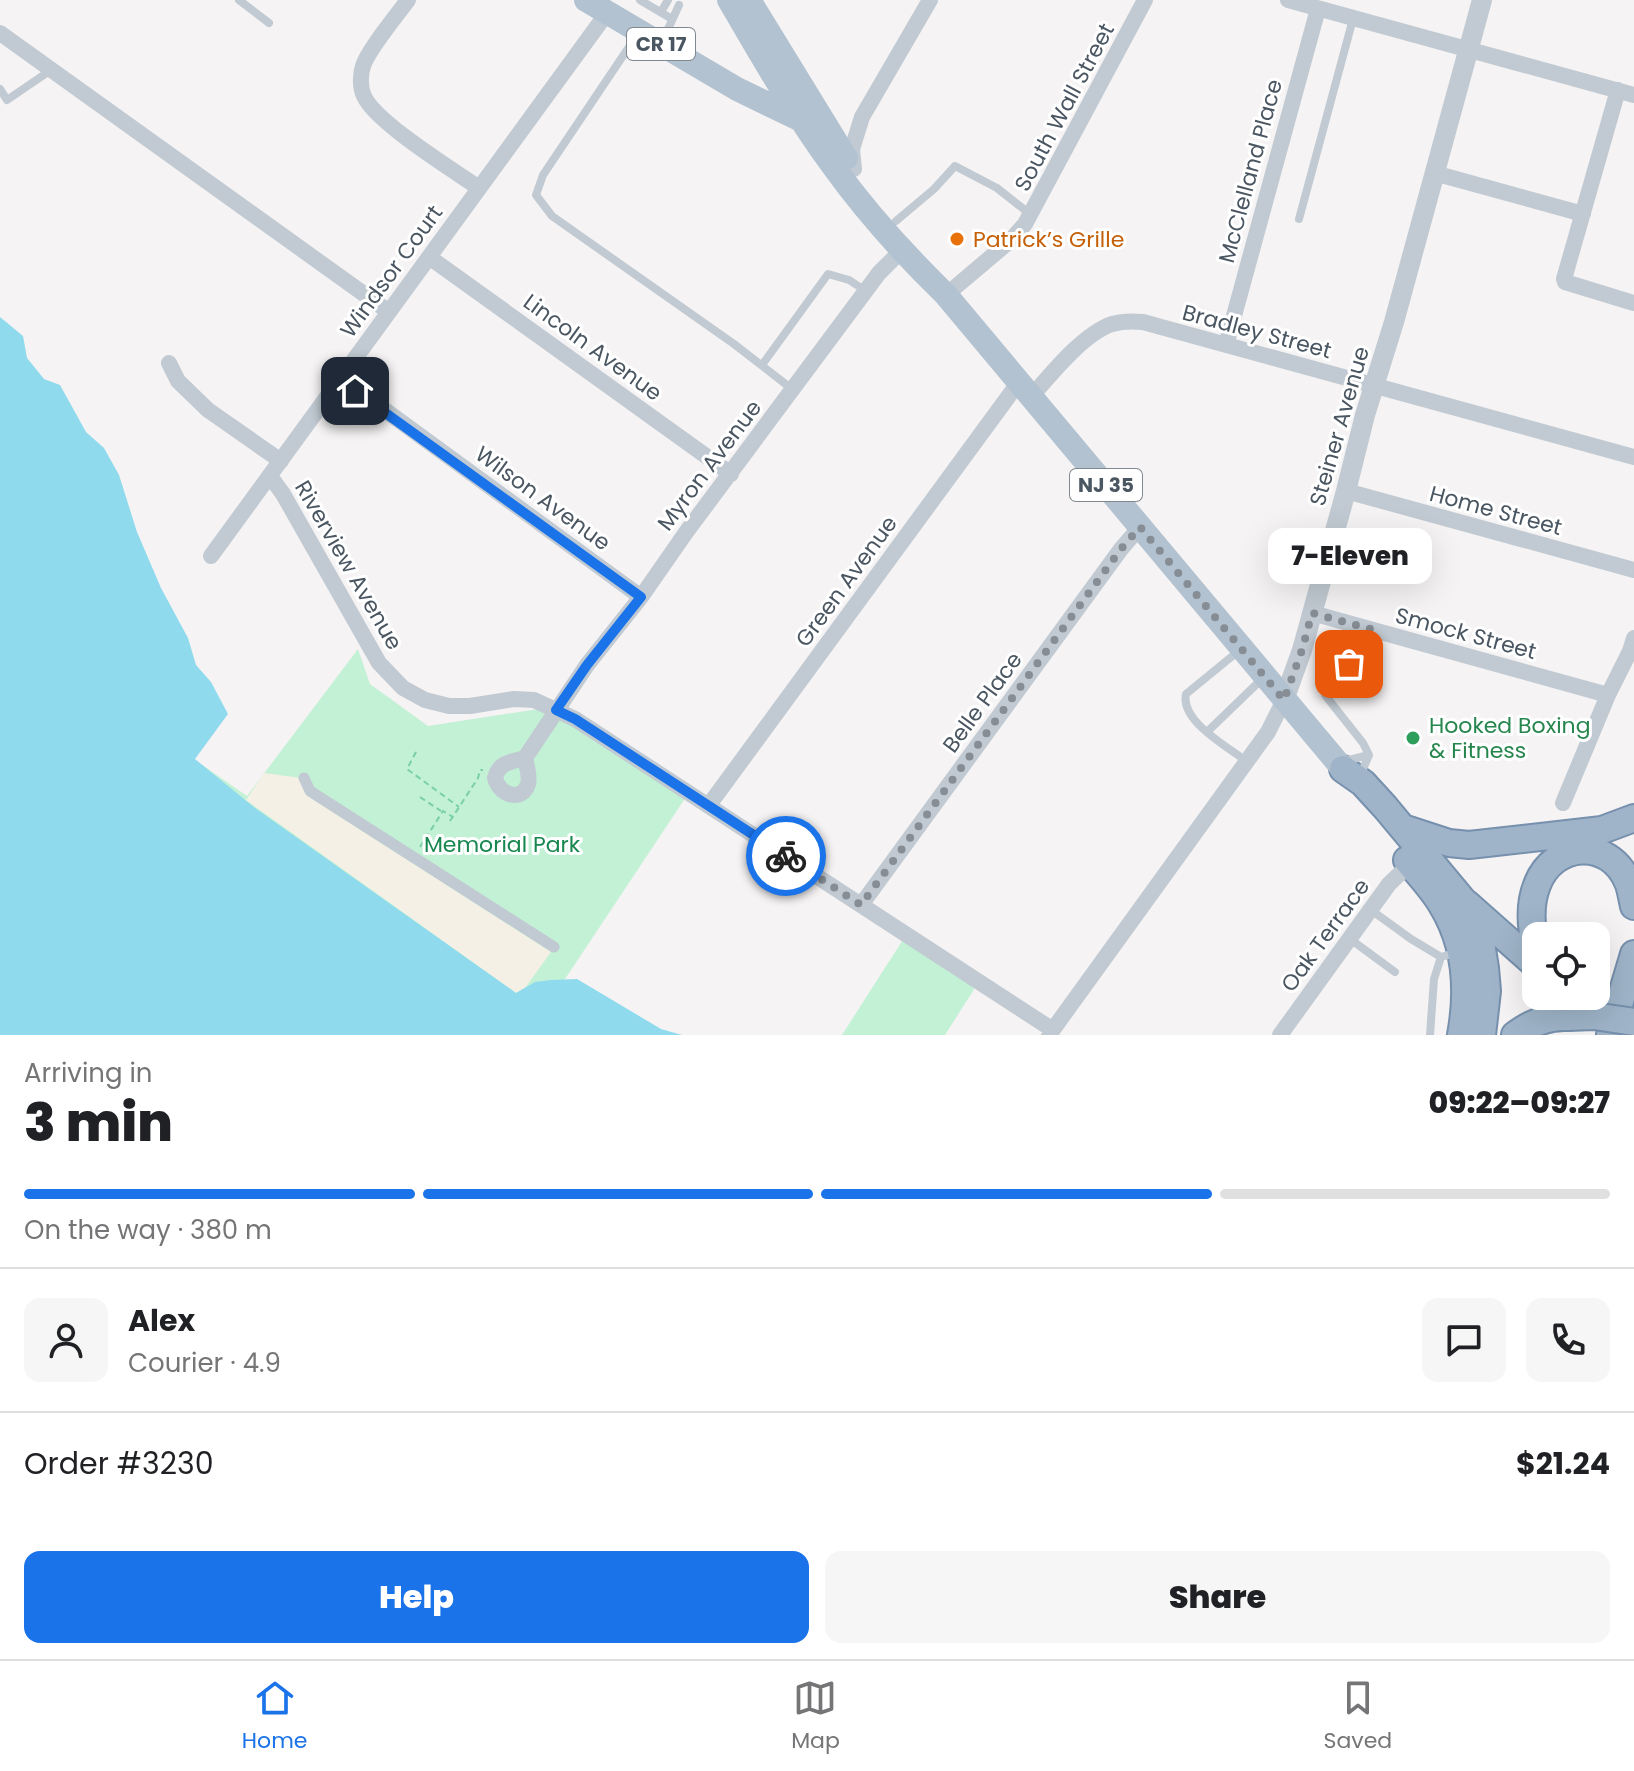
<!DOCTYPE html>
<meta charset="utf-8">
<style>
body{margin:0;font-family:Poppins,sans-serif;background:#f6f6f6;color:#202124;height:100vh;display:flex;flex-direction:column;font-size:30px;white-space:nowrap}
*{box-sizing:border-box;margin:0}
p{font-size:26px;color:#757577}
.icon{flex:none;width:44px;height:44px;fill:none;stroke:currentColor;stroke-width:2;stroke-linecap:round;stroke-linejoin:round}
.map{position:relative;height:1035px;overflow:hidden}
.details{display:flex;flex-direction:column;background:#fff;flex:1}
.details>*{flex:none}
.buttons{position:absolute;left:1522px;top:922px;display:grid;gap:16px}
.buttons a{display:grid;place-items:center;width:88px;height:88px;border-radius:16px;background:#fff;box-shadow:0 8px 32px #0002;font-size:40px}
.pin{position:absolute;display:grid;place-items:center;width:68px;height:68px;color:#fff;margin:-34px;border-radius:16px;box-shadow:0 4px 12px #0006}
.courier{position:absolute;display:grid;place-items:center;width:80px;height:80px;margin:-40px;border:6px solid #1a73e8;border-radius:50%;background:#fff;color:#222;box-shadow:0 2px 10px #0007}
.bubble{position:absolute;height:56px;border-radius:16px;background:#fff;box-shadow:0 8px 32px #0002;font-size:26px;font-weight:800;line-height:56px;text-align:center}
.overview em{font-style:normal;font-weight:800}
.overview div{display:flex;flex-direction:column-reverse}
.overview{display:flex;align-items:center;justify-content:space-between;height:136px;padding:0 24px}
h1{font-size:52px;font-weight:800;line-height:60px}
.bar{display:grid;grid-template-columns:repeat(4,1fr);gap:12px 8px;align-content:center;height:96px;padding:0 24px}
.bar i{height:10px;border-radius:6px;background:#e0e0e0}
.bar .on{background:#1a73e8}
.bar p{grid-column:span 4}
.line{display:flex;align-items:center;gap:20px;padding:0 24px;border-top:2px solid #e0e0e0}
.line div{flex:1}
.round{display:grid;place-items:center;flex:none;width:84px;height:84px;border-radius:16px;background:#f6f6f6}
.cta{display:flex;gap:16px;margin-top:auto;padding:16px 24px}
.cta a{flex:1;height:92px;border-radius:16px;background:#1a73e8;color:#fff;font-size:32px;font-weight:800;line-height:92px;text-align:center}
.cta a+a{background:#f6f6f6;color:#202124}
.tabs{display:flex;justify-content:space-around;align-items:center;height:112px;border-top:2px solid #e0e0e0;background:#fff;font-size:22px;color:#757577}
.tabs a{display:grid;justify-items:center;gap:4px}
.tabs .on{color:#1a73e8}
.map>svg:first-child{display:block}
</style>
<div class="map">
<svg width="1634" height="1035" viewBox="0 0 1634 1035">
<rect width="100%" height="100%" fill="#f5f3f3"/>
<path fill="#c3f1d5" d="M358,649L370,684L428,726L551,707L688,794L561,985L513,1005L247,823L198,762L247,796Z
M906,935L978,983L945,1035H842Z"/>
<path fill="#f5f0e5" d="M264,773L301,778L306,795L551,952L525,988L516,993L246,800Z"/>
<path fill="#90daee" d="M0,317L23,336L27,358L44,379L60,385L86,432L104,448L119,475L137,532L161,588L188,638L196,665L211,682L228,714L195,759L255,808L516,993L535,982L551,980L577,979L661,1029L682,1035H0Z"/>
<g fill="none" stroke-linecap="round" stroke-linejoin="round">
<defs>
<path id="trunk" d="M1343,769L1363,783L1385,807L1465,903L1482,949L1485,968L1487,991L1482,1035
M1403,828L1449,843L1469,845L1602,830L1634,818
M1407,860C1419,875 1433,889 1442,905C1466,944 1469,991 1461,1035
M1467,904L1536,965
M1536,948C1531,928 1529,905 1537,885C1553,842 1609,837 1628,882C1631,889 1632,898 1634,906
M1583,996L1586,998
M1515,1035C1531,1023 1548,1016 1568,1017
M1610,1035L1634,954"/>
</defs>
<use href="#trunk" stroke="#7690ad" stroke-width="30"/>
<path stroke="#7ad0a6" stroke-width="2" stroke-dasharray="6 4" stroke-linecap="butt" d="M416,752L407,769L459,807
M420,797L441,811
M450,821L478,778L480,770H483
M420,847L443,811L453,817"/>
<path stroke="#c1cad2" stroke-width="8" d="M239,0L269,23
M640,0L672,19
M661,12L668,0
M639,32L543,175L536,195L552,216L734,344L792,389
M663,40L679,5
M0,89L7,100L51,70
M1299,219L1353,19
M896,221L934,189L955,166L997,188L1030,214
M762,365L828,274L849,280L866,291
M1241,649L1186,694C1180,721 1228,747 1246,761
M1207,732L1264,677
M1369,755L1363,743L1325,695C1326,669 1357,666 1368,649C1371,644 1372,635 1374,630
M1341,762L1369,755L1360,776
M1371,910L1411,939L1441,957L1458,952
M1350,939L1395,972
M1430,1035L1434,979L1441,957"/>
<path stroke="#c1cad2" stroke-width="11" d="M304,778L310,791L554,947"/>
<path stroke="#c1cad2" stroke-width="16" d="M408,0C397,15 368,50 363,66C360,75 360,88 364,96C375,122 453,170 479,188
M1288,0L1634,95
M0,33L389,312
M1618,90L1564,279L1565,282L1634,303
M854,169L852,149L862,117L930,0
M1434,173L1583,214
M429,257L731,474
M946,295L1011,240L1025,224L1145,0
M1226,345L1318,9
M169,363L178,381L208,410L281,461
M341,378L641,597
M1031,397C1051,374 1083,334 1112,324C1122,321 1133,321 1143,322L1634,457
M270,476L283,494L379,663L403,688L425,700L449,706H470L514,699L534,700L575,719L1053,1030
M1346,491L1634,570
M211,556L607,13
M1312,613L1608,695
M525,758L587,665L641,597L687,531L879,273L901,251
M525,758C527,766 530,777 528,784C522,803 499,795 495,778C499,762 511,762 525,758Z
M1563,803L1608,695L1630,651L1634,638
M709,805L1019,382
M861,905L1121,549L1140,527
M1049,1035L1268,732L1284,700
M1280,1035L1389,884L1410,864"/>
<path stroke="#c1cad2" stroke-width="20" d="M1284,700L1302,650L1346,491L1365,415L1394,322L1482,0"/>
<path stroke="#b3c2d1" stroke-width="24" d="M586,0L737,89L799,119
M729,0C762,56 794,113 833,166C866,212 905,255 946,295L1343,769
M749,0L846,158"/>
<use href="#trunk" stroke="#9fb4c9" stroke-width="26"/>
<defs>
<path id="trunk-bridge" d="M1568,1017L1594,1016L1634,1022"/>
</defs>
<use href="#trunk-bridge" stroke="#7690ad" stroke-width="30" stroke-linecap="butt"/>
<use href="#trunk-bridge" stroke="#9fb4c9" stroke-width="26"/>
</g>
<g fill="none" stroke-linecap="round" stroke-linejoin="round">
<path stroke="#868d94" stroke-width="8" stroke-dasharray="0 14.4" d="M786,856L861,905L1121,549L1140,527L1284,700L1302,650L1312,613L1374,630L1367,650L1349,664"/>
<path stroke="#1a73e8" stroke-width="10" d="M355,391L641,597L587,665L556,710L575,719L786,856"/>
</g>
<circle fill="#e8710a" stroke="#fff" stroke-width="3" cx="957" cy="239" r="8"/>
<circle fill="#2e9e5b" stroke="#fff" stroke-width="3" cx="1413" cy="738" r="8"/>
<g text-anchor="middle" stroke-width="6" stroke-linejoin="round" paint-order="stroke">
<g fill="#fff" stroke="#808990" stroke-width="2">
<rect x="627" y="28" width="68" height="32" rx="6"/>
<rect x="1070" y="469" width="72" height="32" rx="6"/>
</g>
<g font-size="20" font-weight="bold" fill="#4a5661">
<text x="661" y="51">CR 17</text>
<text x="1106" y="492">NJ 35</text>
</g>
<g font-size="22" fill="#4a5661" stroke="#fff">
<text transform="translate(1064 107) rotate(-62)" y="8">South Wall Street</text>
<text transform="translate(1250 171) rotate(-75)" y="8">McClelland Place</text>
<text transform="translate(391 271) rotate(-54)" y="8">Windsor Court</text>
<text transform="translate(1257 331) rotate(15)" y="8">Bradley Street</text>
<text transform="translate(593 347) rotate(36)" y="8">Lincoln Avenue</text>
<text transform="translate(1339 426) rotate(-74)" y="8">Steiner Avenue</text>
<text transform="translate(709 465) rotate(-53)" y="8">Myron Avenue</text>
<text transform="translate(543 498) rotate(36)" y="8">Wilson Avenue</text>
<text transform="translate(1496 510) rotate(15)" y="8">Home Street</text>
<text transform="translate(349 565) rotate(60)" y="8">Riverview Avenue</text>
<text transform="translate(846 581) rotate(-54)" y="8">Green Avenue</text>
<text transform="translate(1466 633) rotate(15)" y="8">Smock Street</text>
<text transform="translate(982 702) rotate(-54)" y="8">Belle Place</text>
<text transform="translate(1325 935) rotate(-54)" y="8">Oak Terrace</text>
</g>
<g font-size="22" fill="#c56008" stroke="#fff" text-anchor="start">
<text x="973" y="247">Patrick’s Grille</text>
</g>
<g font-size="22" fill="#27864d" stroke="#fff" text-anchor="start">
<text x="1429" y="733">Hooked Boxing<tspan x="1429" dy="25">&amp; Fitness</tspan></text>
</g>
<g font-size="22" fill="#17864f" stroke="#fff">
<text x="502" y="852">Memorial Park</text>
</g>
</g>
</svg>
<div class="buttons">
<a><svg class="icon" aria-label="locate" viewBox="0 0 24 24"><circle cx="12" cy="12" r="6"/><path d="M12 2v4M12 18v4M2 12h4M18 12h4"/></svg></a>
</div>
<div class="pin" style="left:1349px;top:664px;background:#ea580c"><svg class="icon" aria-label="bag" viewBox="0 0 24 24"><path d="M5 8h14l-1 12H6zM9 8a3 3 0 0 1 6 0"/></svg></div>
<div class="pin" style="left:355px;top:391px;background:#1f2937"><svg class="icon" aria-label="home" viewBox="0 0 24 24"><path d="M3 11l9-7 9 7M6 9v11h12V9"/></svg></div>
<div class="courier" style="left:786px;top:856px"><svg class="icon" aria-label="bike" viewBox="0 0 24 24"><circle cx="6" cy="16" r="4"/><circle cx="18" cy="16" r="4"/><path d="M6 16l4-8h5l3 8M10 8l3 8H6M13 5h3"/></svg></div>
<div class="bubble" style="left:1268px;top:528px;width:164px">7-Eleven</div>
</div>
<section class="details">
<div class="overview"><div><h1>3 min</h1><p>Arriving in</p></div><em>09:22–09:27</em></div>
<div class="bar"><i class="on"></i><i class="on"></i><i class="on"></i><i></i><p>On the way · 380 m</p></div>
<div class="line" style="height:144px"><a class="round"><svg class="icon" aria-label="person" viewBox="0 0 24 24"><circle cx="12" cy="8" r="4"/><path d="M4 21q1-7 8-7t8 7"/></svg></a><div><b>Alex</b><p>Courier · 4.9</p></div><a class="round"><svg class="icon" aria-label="chat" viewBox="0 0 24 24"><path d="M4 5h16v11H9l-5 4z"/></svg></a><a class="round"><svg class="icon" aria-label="phone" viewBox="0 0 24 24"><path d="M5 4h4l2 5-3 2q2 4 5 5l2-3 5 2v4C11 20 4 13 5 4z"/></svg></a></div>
<div class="line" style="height:104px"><div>Order #3230</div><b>$21.24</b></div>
<div class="cta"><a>Help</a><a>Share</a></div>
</section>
<nav class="tabs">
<a class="on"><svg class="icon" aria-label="home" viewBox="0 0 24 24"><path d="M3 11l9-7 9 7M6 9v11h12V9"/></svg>Home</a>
<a><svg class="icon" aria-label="map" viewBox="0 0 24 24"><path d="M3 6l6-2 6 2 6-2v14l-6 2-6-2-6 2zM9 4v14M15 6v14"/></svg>Map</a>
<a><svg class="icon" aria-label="saved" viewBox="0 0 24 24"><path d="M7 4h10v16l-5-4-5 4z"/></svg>Saved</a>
</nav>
